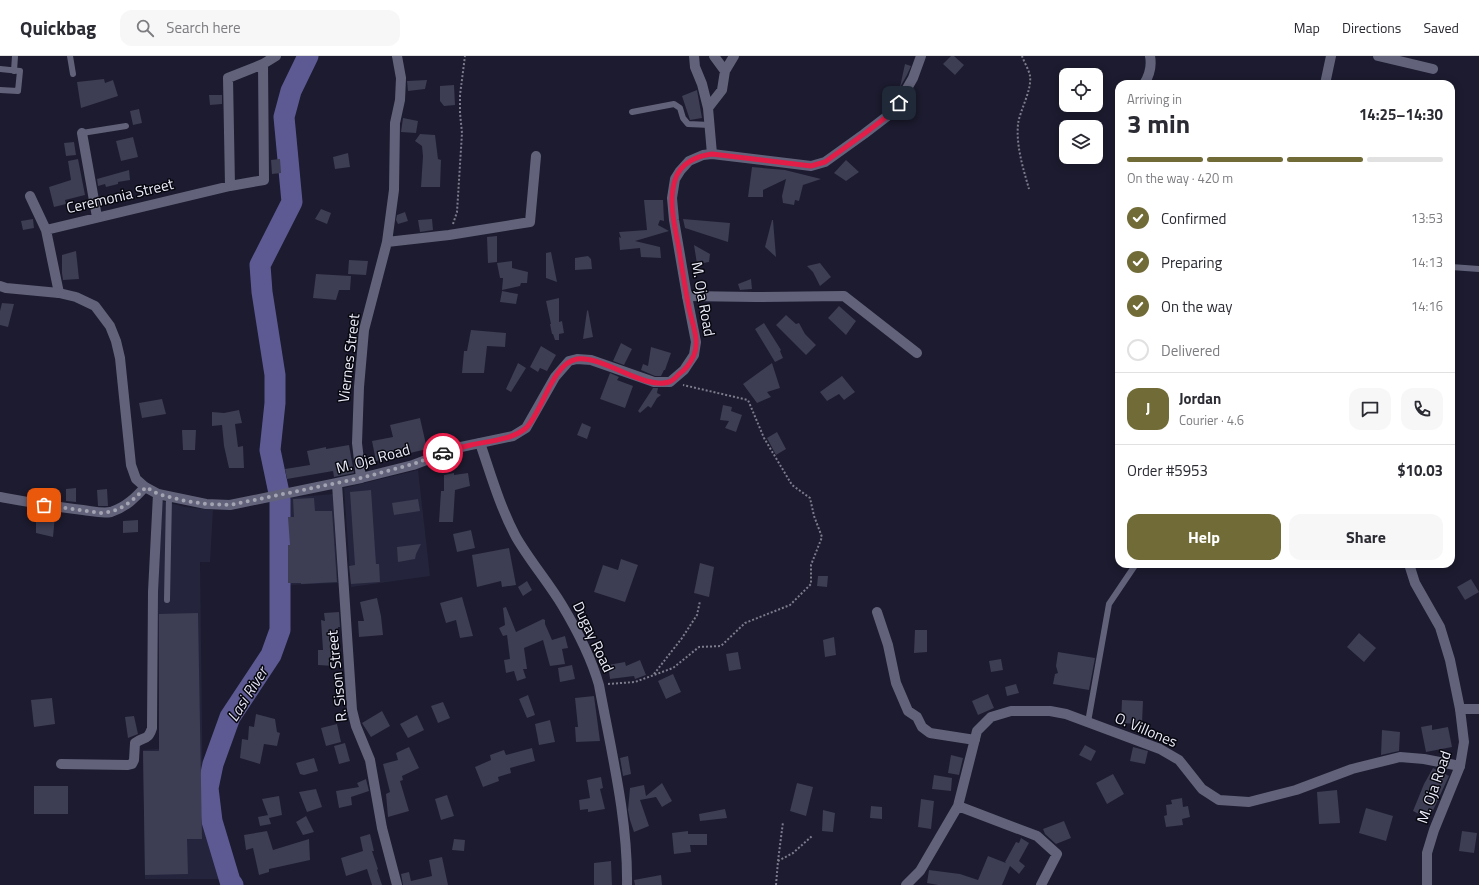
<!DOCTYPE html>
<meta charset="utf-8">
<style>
body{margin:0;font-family:"Titillium Web",sans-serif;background:#f7f7f7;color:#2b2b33;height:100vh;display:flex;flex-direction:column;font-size:15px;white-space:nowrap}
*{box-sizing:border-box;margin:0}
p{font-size:13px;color:#7c7c81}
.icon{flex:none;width:22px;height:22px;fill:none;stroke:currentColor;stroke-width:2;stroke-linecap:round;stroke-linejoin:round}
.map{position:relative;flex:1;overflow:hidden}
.details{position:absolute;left:1115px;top:24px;width:340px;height:488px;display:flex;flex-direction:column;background:#fff;border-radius:12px;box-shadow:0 2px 10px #0003}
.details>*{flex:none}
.tools{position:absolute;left:1059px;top:12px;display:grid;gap:8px}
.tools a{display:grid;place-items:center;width:44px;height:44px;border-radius:8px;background:#fff;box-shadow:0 2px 10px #0003;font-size:20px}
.pin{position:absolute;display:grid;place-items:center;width:34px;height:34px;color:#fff;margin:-17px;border-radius:8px;box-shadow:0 2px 6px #0006}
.courier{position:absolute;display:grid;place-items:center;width:40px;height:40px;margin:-20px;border:3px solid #e11d48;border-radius:50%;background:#fff;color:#222;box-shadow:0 1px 5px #0007}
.overview em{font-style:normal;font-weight:700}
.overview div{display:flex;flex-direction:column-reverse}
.overview{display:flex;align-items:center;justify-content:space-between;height:68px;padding:0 12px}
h1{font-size:26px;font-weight:700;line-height:30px}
.bar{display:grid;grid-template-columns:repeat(4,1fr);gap:6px 4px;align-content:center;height:48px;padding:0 12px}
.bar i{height:5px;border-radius:3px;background:#e1e1e2}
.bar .selected{background:#716c37}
.bar p{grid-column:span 4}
.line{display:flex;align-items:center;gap:10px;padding:0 12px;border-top:1px solid #e1e1e2}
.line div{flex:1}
.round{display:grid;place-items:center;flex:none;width:42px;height:42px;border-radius:12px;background:#f7f7f7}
ol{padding:0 12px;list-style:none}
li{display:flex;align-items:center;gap:12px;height:44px}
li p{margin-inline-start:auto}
li .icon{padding:4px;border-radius:50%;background:#716c37;color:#fff;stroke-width:4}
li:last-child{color:#7c7c81}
li i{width:22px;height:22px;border:2px solid #e1e1e2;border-radius:50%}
.cta{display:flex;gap:8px;margin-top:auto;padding:8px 12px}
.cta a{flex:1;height:46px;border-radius:12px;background:#716c37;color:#fff;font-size:16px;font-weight:700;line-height:46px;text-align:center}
.cta a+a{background:#f7f7f7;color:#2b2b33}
header{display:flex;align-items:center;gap:24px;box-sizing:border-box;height:56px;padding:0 20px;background:#fff;border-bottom:1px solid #e1e1e2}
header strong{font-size:19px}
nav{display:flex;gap:22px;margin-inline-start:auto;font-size:14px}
.search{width:280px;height:36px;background:#f7f7f7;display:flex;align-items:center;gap:10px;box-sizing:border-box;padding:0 14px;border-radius:12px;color:#7c7c81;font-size:15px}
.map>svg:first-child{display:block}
</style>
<header>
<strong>Quickbag</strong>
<div class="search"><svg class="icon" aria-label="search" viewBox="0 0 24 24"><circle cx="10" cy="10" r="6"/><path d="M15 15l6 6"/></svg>Search here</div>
<nav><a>Map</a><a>Directions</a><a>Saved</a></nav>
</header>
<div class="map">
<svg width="1479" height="829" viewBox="0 0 1479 829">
<rect width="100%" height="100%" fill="#1c1b2f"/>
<path fill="#25243d" d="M418,414L430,520L351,531L344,432Z
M333,438L338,527L287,529V442Z
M162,445L185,451L213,454L210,506H200L203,751L206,769L222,823H145L143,694L159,693L158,537Z"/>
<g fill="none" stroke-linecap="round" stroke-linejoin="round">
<path stroke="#5d5a93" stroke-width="21" d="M279,437L270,394L275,347V319L262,236L260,209L292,146L284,61L291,35L308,0
M233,829L230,825L212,765L208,732L213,708L230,661L271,599L280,574V443"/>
</g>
<path fill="#3d3d53" d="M951,0H954L964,9L955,19L943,8Z
M905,8L911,10L907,19L900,31Z
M104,23L105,27L113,24L118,40L81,52L77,26Z
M427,24L425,33L408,35L407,25Z
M454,29L455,49L444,50L440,45V30Z
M697,34L702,62L690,64L682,40Z
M209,39H222V48L210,49Z
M139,53L142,67L133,69L130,55Z
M403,62L418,65L416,77L401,76Z
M420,78L435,79L438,103L441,104L440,131H421L423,100L422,90L415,85Z
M133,81L138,101L121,105L116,85Z
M74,86L76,99L66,100L64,87Z
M348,97L350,111L335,113L333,101Z
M78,103L85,139L65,144L66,148L54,151L49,131L71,124L68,105Z
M280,103L281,117L272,118L271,104Z
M846,104L859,116L846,125L834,117Z
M752,111L785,114L821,123L803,129L799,145L795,144L794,149L783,147L782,140L786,123L763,134V141H748Z
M129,114L130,124L118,126V128L106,131L105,128L98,130L97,123Z
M644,144H663L664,165L660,164L658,169L669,175L635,185L660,191L661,202L641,201L640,192L620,194L619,181L621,182L619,176L647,174Z
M321,153L331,157L327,168L315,163Z
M405,156L408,165L398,168L396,164L397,159Z
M33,163L34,172L23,174L21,165Z
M432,163L433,174L420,176L418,164Z
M683,163L730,167L728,186L685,172Z
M772,164H773L776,201L765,191Z
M497,180V206L488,207L487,181Z
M694,189L710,198L709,206L697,208Z
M76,195L79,223L63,224L62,217V199Z
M551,196L557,226L546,222V197Z
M588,200L591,203L592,213L575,214V202Z
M349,204L368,205L366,219L348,218Z
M512,205V212L528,216L527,227H521L520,230L502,234L503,222H500L497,207Z
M820,207L831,221L820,230L813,216L807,210Z
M316,218L351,220L350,234H339L336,244L313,242Z
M751,223L752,233L740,234L738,228Z
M502,235L518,238L516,248L500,246Z
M559,242V266L562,265L564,277L559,278V284H555L553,278H552L550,268H551L546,245Z
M2,247L14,248L8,271L0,269V255Z
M839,250L856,265L846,279L828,262Z
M588,254L593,281L583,283L587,255Z
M786,259L796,268L799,267L805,278L816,289L806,299L776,269Z
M764,267L781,294L780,295L783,302L775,306L755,273Z
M471,274L506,277L505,291L487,290L484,317H462L464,295H467Z
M621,287L632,293L624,309L613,305Z
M541,290L556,299L547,315L540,312L538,316L530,311Z
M651,291L671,297L665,314H664L661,320H655L641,314L643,308L648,310Z
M518,307L526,312L511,336L506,333Z
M772,307L780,332L767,336L771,341L757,347L743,328Z
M610,317L619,321L617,324L633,330L625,352L600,343Z
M842,320L855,336L844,344L839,338L827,345L820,336Z
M653,332H658L657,337L661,339L657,342L651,352L648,350L640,357L638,355Z
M162,343L166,358L142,362L139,347Z
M723,349L732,351L731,355L742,359L736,376L725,372L729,365L720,364Z
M239,354L242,367L235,368L238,391L243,390L244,412H229L224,390L222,369L212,370V356L224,357Z
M420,362L427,393L376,405L372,385L393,381L390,369Z
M582,367L591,371L587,383L577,379Z
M182,374H196L195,394H183Z
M777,376L786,393L776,399L767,382Z
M349,389L354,417L334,421L333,415L287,423L285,413L310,409L307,395L326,391V393Z
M454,417V419L468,417L470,430L455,434L453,466H439L441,435H444V419Z
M76,432V446L66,445V433Z
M107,433L108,450H98L97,434Z
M371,434L376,508H379L380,526L351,528L349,510L355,509L350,436Z
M314,442L315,455H332L337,526L301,528V527H288V489H290L288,461H294L293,443Z
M418,443L420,455L394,459L392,447Z
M36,459L55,460L53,481L36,477Z
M138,464V476L123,477V465Z
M471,474L475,492L457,496L453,478Z
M421,488L416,498L415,503L398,506L397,491Z
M509,492L516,529L502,531L501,525L477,531L472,499Z
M621,503L638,509L625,546L594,536L603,509L618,514Z
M700,507L714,511L709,541L694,537Z
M818,520H828L827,531L817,530Z
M1471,523L1479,536L1465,544L1457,531Z
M527,525L532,534L523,540L518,531Z
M462,541L473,580L460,582L456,564L446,567L440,547Z
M377,542L381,560L383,579L359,581L358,565H364L360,546Z
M506,551L516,576L543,563L545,564V568L552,584L565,580L568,592L562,593L565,608L550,610L543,584L524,592L527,613H523L526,622L517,625L514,615L506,617L504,604L510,603L507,579L503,580L499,572L505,569L503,552Z
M339,556L340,571H338L339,591H334L333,610L318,609V594H323L321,564L325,565L324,557Z
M198,557L202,783H187L188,818L145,819L143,695H159V558Z
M915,574H927V596L914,597Z
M1359,577L1376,592L1364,606L1347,591Z
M834,581L836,599L825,601L823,584Z
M738,596L741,613L729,615L726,598Z
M1058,596L1095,602L1089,634L1053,628L1055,618L1058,617L1056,610Z
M1001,603L1003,614L991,616L989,605Z
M640,604L646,619L635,623L634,620L610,623L608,609L625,606L626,610Z
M572,609L575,623L560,626L558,612Z
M673,618L681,636L666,643L658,625Z
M1016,628L1019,637L1007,640L1005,631Z
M988,638L994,652L978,659L972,645Z
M528,639L535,659L527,662L519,643Z
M594,640L600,685L576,686L575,671H578L575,642Z
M52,642L55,668L34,671L31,644Z
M1122,644L1143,645L1142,668L1121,667Z
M443,646L450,662L438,667L431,650Z
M382,655L390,670L371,681L362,667Z
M256,658L275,663L277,676L280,677L277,690L264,688L260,708L240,702L242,683L248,684L249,670L254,671Z
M417,659L424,674L408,682L400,668Z
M134,660L138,678L128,682L125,661Z
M550,664L555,686L539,689L535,668Z
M337,668L341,686L326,690L321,672Z
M1432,669V674L1448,671L1452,691L1426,696L1421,671Z
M1382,674L1400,676L1399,695L1381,699Z
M345,687L350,705L339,708L334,690Z
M1085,689L1096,695L1091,705L1079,699Z
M409,691L419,712L402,720L403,724L400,725L409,755L388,761L386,738L390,736L383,708L398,704L396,697Z
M1133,691L1148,695L1145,708L1130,705Z
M532,692L535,705L510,712L511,717L498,721L499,725L483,731L475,711L491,704L490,699L504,694L506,699Z
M951,699L963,702L959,719L948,717Z
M628,700L631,718L623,720L620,702Z
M314,702L318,715L304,719L300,718L296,707Z
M1433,712L1449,720L1429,763L1413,755L1424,728Z
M1113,718L1124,738L1107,748L1096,727Z
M934,719L952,722L951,735L932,733Z
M601,721L603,732L600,733L605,753L588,756V753L580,754L579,744L590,742L587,724Z
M366,723L369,735L351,741L352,749L339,752L336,735L359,731L357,727Z
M662,727L672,745L662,751L656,741L640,744L649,770L634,776L630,764L628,754L630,732L644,729L646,740Z
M797,727L813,731L806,760L790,755Z
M34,730H68V758H34Z
M316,733L322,751L307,756L299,736Z
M1337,734L1340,767L1319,768L1317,736Z
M447,739L454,760L441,764L435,743Z
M279,740L282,759L269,762L262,743Z
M1182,742L1183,751L1188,750L1190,761L1182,763L1183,769L1166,771L1164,760L1167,759L1166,749L1172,748L1171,744Z
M921,743L934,745L931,773L918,771Z
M871,750L882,751V763L870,762Z
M1366,752L1393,760L1386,785L1359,777Z
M725,753L727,762L700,765L699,758Z
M823,754L835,757L833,776L822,775Z
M268,759L271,768L260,770L258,761Z
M306,760L314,776L303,779L296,766Z
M1064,765L1071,782L1056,788L1045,778L1043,773Z
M267,775L273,794L309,783L310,804L269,813V816L259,819L253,792L246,794L244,779Z
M688,775V778H707V789H690L691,796L674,798L672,777Z
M1462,775L1477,777L1474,797L1459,795Z
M370,778L374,795H372L378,813L377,814L382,829H372L367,813L346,820L341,802L363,795L360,781Z
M1021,782L1029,787L1019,805L1025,810L1019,818L1010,810L1002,829H938L927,827L929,814L960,818L978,824L988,800L1006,807L1005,806L1016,786L1019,787Z
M454,783L465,784L464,795L452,794Z
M442,801L448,829H403L401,818L409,816L411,825L432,820L429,804Z
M611,805L612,829H594V807Z
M661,819L662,829H635L634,824Z"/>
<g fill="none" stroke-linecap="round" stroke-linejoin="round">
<path stroke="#7c7c8d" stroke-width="2" stroke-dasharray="2 2" stroke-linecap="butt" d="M1022,0C1024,6 1029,14 1030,20C1032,34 1020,54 1018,68C1016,90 1023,112 1029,133
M453,168L457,156L462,77L460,57V39L465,0
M654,618L682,582L697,559L700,545
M608,628L635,626L673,612L699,591L721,590L745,567L790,549L811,528V509L822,481L814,460L810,442L792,429L764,382L748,344L683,329
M778,805L783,766
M776,829L778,805L793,797L812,780"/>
<path stroke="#62627b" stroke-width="6" d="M70,0L73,18
M0,13L20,15L18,35L0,34
M14,15L15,0
M632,56L674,48L680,52L683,62L688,68L710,69
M82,77L126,70
M1451,211L1479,213
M167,544L169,441
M1088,666L1109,548L1136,508"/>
<path stroke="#62627b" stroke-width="10" d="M694,0L695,11L702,28L708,52
M714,0L725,15
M1378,0L1433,13
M1144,28C1149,20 1152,10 1150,0
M82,77L97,161
M712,98L708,52L722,34L725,15L734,0
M230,130L228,22L263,8L276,0
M30,140L46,174L59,237
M46,174L230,130L264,124L263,8
M387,186L449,179L530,166L536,100
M687,240L755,241L844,240L917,297
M480,387C491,419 500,451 516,481C530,505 548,526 562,549C577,574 591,601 599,629C611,695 628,762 627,829
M361,422L357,387L359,331L364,274L387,186L394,134L395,67L400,44L401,22L397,0
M0,441C28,446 55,451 83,454C92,455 102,458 111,456C126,451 135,442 145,431
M877,556L888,589L896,627L908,655L917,661L922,671L930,677L975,684
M1460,653H1479
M61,708L128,709L132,708L134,704L135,687C144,680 148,685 152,672L153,536L158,438
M958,750L1037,780L1057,798L1041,829
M906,829L920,815L958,750L977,675L991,661L1011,655H1050L1066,658L1160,693L1179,704L1202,733L1219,744L1249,746L1296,734L1352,713L1400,701L1424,703L1460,710"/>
<path stroke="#62627b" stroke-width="10" d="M1325,28L1331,0
M0,230L6,232L59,237L76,241L95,250L110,270L116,285L120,302L131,409L136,423L145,431L158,438L206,448L230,449L361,422L413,409L461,391L513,380L526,372L555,321L569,305L577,303L591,304L654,326H670L684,314L694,299L696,286L687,240L674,164L672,142L675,123L680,115L689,105L703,99L712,98L811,110L825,106L864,78L894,55L913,22L921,0
M337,428L352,654L356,670L370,704L382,772L397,829
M1409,508L1415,527L1440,571L1450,604L1460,653L1464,686L1460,710L1434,774L1427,797V829"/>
</g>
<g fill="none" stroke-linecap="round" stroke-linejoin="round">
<path stroke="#a3a3b2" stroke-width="4" stroke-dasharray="0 7.2" d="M44,449L101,457C120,456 133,445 146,431L158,438L185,445L206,448L230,449L361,422L413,408L443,397"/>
<path stroke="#e11d48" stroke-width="5" d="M443,397C452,394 462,391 471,389C488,385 512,384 526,372C542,357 552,307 577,303C604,300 644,334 669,326C673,325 676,321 679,318C685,314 691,306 694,299C700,285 692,267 689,252C685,232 682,212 679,193C675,171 668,146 675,124C680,107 697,100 712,98L811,110L825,106L864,78L894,55L899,47"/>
</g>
<g text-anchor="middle" stroke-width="3" stroke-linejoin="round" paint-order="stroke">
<g font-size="15" fill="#ebecf9" stroke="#07070f">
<text transform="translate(120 140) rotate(-13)" y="5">Ceremonia Street</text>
<text transform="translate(703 243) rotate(80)" y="5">M. Oja Road</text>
<text transform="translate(349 302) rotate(-83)" y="5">Viernes Street</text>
<text transform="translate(373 403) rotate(-15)" y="5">M. Oja Road</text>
<text transform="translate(593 581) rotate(65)" y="5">Dugay Road</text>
<text transform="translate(337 620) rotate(-96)" y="5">R. Sison Street</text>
<text transform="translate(1146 674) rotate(23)" y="5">O. Villones</text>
<text transform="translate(1434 731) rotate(-71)" y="5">M. Oja Road</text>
</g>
<g font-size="16" font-style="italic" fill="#dedef0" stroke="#07070f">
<text transform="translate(247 638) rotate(-58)" y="6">Lasi River</text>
</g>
</g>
</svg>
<div class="tools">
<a><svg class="icon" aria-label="locate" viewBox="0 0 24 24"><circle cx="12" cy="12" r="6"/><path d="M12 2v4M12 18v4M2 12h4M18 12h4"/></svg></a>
<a><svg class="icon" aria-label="layers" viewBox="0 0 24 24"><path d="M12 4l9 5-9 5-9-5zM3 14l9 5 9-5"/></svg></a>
</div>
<div class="pin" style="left:44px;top:449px;background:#ea580c"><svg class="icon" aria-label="bag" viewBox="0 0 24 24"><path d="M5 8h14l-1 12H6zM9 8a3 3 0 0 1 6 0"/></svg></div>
<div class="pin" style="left:899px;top:47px;background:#1f2937"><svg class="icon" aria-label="home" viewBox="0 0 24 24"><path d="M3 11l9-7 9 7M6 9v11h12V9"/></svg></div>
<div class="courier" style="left:443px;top:397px"><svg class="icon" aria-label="car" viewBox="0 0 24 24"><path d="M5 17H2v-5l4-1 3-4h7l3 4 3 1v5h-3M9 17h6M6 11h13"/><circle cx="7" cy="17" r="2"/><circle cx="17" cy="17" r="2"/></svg></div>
<section class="details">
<div class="overview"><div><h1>3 min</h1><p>Arriving in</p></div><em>14:25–14:30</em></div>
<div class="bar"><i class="selected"></i><i class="selected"></i><i class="selected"></i><i></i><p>On the way · 420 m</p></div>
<ol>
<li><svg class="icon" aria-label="check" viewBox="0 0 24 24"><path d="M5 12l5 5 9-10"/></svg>Confirmed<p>13:53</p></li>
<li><svg class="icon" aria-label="check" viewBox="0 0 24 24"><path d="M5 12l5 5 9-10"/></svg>Preparing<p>14:13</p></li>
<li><svg class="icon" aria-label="check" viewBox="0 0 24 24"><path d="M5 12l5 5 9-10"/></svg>On the way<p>14:16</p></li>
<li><i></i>Delivered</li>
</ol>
<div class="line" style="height:72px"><b class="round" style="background:#716c37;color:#fff">J</b><div><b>Jordan</b><p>Courier · 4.6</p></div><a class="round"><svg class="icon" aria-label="chat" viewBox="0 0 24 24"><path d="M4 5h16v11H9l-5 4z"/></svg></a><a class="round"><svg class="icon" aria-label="phone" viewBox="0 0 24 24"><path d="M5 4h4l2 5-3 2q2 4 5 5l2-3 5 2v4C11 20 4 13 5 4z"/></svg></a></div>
<div class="line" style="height:52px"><div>Order #5953</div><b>$10.03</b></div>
<div class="cta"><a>Help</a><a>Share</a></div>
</section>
</div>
